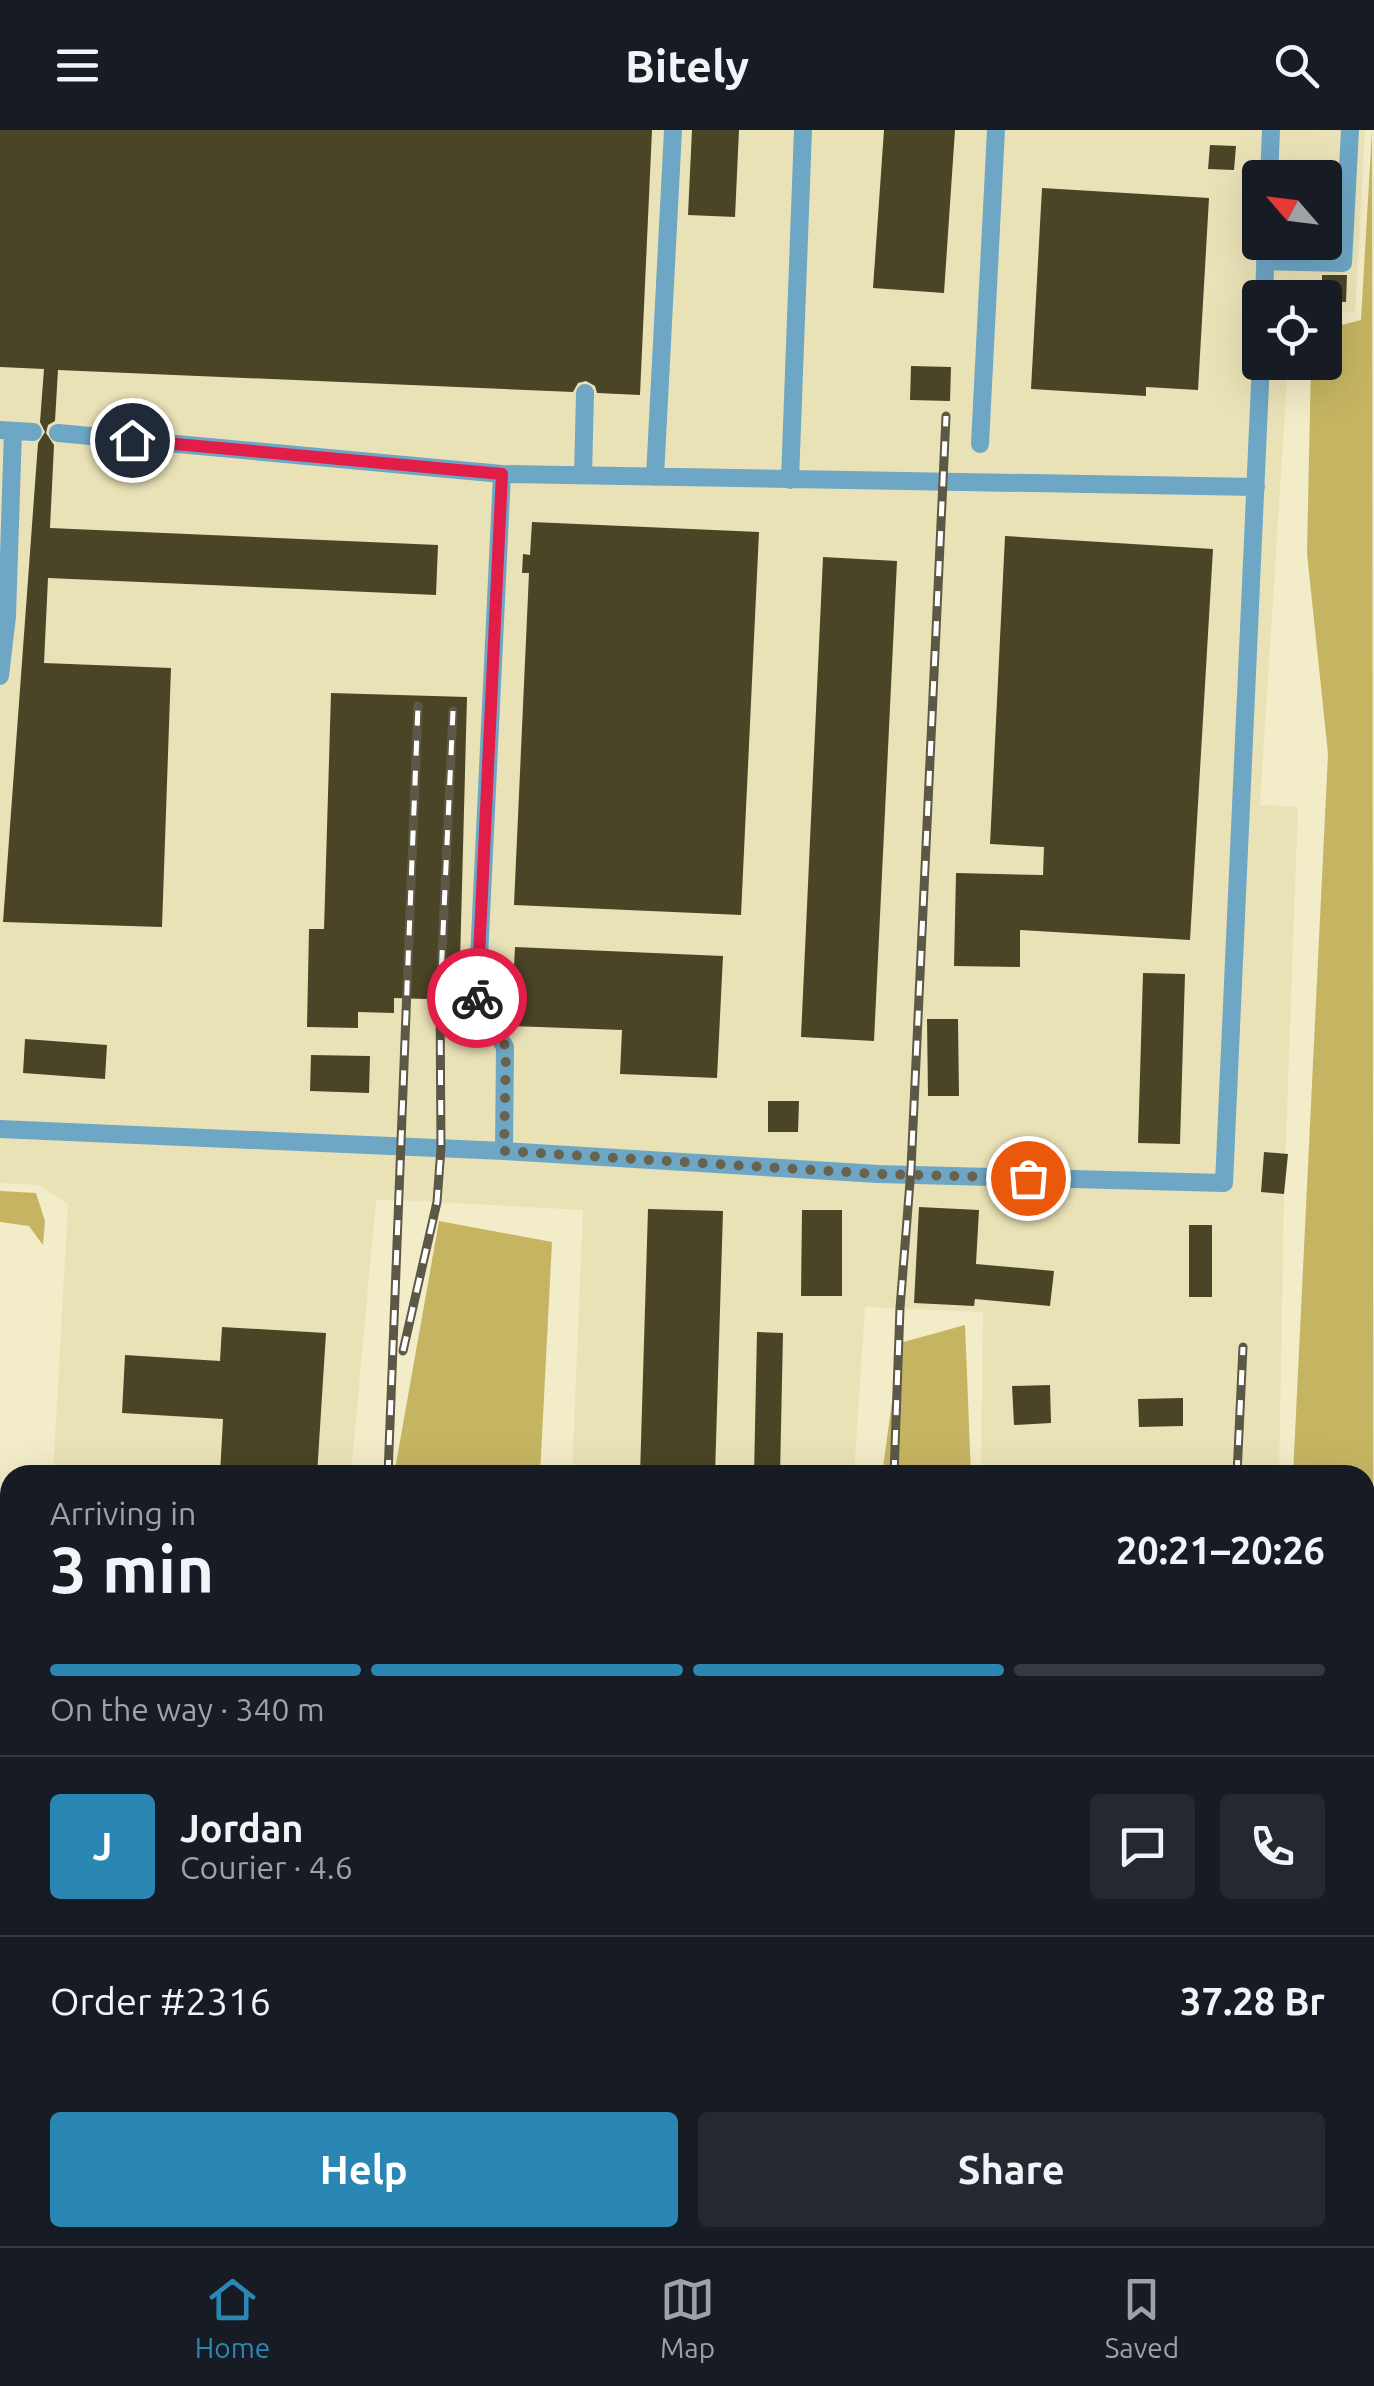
<!DOCTYPE html>
<html lang="en">
<head>
<meta charset="utf-8">
<style>
  :root { --surface:#171b24; --page:#242831; --text:#f1f3f6; --muted:#9ea1a6; --line:#363941; --accent:#2a87b4 }
  body { margin:0; font-family:Ubuntu,sans-serif; background:var(--page); color:var(--text); height:100vh; display:flex; flex-direction:column; font-size:38px; white-space:nowrap }
  * { box-sizing:border-box; margin:0 }
  p { font-size:32px; color:var(--muted) }
  .icon { flex:none; width:55px; height:55px; fill:none; stroke:currentColor; stroke-width:2; stroke-linecap:round; stroke-linejoin:round }
  .map { position:relative; flex:1; overflow:hidden }
  .sheet { position:absolute; left:0px; top:1335px; width:1375px; height:782px; display:flex; flex-direction:column; background:var(--surface); border-radius:30px 30px 0 0; box-shadow:0 10px 40px #0002 }
  .sheet>* { flex:none }
  .needle { width:65px; rotate:298deg }
  .buttons { position:absolute; left:1242px; top:30px; display:grid; gap:20px }
  .buttons a { display:grid; place-items:center; width:100px; height:100px; border-radius:10px; background:var(--surface); box-shadow:0 10px 40px #0002; font-size:50px }
  .pin { position:absolute; display:grid; place-items:center; width:85px; height:85px; color:#fff; margin:-42px; border:5px solid #fff; border-radius:50%; box-shadow:0 2px 10px #0007 }
  .courier { position:absolute; display:grid; place-items:center; width:100px; height:100px; margin:-50px; border:8px solid #e11d48; border-radius:50%; background:#fff; color:#222; box-shadow:0 2px 12px #0007 }
  .headline em { font-style:normal; font-weight:600 }
  .headline div { display:flex; flex-direction:column-reverse }
  .headline { display:flex; align-items:center; justify-content:space-between; height:170px; padding:0 50px }
  h1 { font-size:65px; font-weight:600; line-height:75px }
  .bar { display:grid; grid-template-columns:repeat(4,1fr); gap:15px 10px; align-content:center; height:120px; padding:0 50px }
  .bar i { height:12px; border-radius:8px; background:var(--line) }
  .bar .selected { background:var(--accent) }
  .bar p { grid-column:span 4 }
  .line { display:flex; align-items:center; gap:25px; padding:0 50px; border-top:2px solid var(--line) }
  .line div { flex:1 }
  .round { display:grid; place-items:center; flex:none; width:105px; height:105px; border-radius:10px; background:var(--page) }
  .cta { display:flex; gap:20px; margin-top:auto; padding:20px 50px }
  .cta a { flex:1; height:115px; border-radius:10px; background:var(--accent); color:#fff; font-size:40px; font-weight:600; line-height:115px; text-align:center }
  .cta a+a { background:var(--page); color:var(--text) }
  header { display:flex; justify-content:space-between; align-items:center; height:130px; padding:0 50px; background:var(--surface); font-size:45px; font-weight:600 }
  .dock { display:flex; justify-content:space-around; align-items:center; height:140px; border-top:2px solid var(--line); background:var(--surface); font-size:28px; color:var(--muted) }
  .dock a { display:grid; justify-items:center; gap:5px }
  .dock .selected { color:var(--accent) }
  .map>svg:first-child { display:block }
  .built { fill:#eae2b7; fill-rule:evenodd }
  .forest { fill:#c5b562 }
  .building { fill:#4b4527 }
  .lines { fill:none; stroke-linecap:round; stroke-linejoin:round }
  .minor { stroke:#6ea6c6; stroke-width:18 }
  .rail-casing { stroke:#5c5845; stroke-width:9 }
  .rail { stroke:#fff; stroke-width:5; stroke-dasharray:15; stroke-linecap:butt }
  .done { stroke:#67634e; stroke-width:10; stroke-dasharray:0 18 }
  .route { stroke:#e11d48; stroke-width:12 }
</style>
</head>
<body>
<header><svg class="icon" aria-label="menu" viewBox="0 0 24 24"><path d="M4 6h16M4 12h16M4 18h16"/></svg>Bitely<svg class="icon" aria-label="search" viewBox="0 0 24 24"><circle cx="10" cy="10" r="6"/><path d="M15 15l6 6"/></svg></header>
<div class="map">
<svg width="1374" height="2116" viewBox="0 0 1374 2116">
  <rect width="100%" height="100%" fill="#f2ecc8"/>
  <path class="built" d="M0 0H1365L1355 183 1325 181V168H1260V232L1288 233 1260 675 1298 677 1284 1064 1279 1345H981L983 1182 865 1177 854 1345H572L583 1080 399 1070H376L351 1345H53L68 1074 38 1055 0 1053ZM1260 48H1325V112H1260Z"/>
  <path class="forest" d="M1372 0 1374 2116H0V1459L10 1458V2108H1365V1345H1293L1328 624 1307 423 1311 233 1325 232V206L1330 198 1361 190Z
    M0 1061 36 1063 45 1091 43 1115 29 1096 0 1092Z
    M439 1091 552 1112 540 1345H394Z
    M965 1195 971 1345H882L900 1213Z"/>
  <path class="building" d="M0 0H652L640 265 597 263 595 256 586 251 578 253 573 262 58 240 55 291 48 295 46 303 54 315 50 398 438 415 436 465 48 448 44 533 171 538 162 797 3 792 38 313 45 302 40 292 44 239 0 237Z
    M692 0H739L735 87 688 85Z
    M884 0H955L944 163 873 158Z
    M1210 15 1236 16 1234 40 1208 39Z
    M1042 58 1209 68 1198 260 1146 257V266L1031 259Z
    M1322 145H1347L1346 172 1325 171 1322 168Z
    M911 236 951 237 950 271 910 270Z
    M532 392 759 402 741 785 514 775 529 443H522L523 424 530 425Z
    M1005 406 1213 419 1190 810 1020 800V837L954 836 956 743 1043 745 1044 717 990 714Z
    M823 427 897 431 874 911 801 907Z
    M331 563 467 567 459 870 394 868V883L358 882V898L307 897 309 799H324Z
    M515 817 723 826 717 948 620 944 622 900 511 896Z
    M1143 843 1185 844 1180 1014 1138 1013Z
    M927 889H958L959 966H928Z
    M25 909 107 915 105 949 23 943Z
    M311 925 370 926 369 963 310 961Z
    M768 971H799L798 1002H768Z
    M1264 1022 1288 1024 1284 1064 1261 1062Z
    M919 1077 979 1080 976 1134 1054 1141 1050 1176 975 1169 974 1176 914 1173Z
    M648 1079 723 1081 715 1345H640Z
    M802 1080H842V1166H801Z
    M1189 1095H1212V1167H1189Z
    M222 1197 326 1203 317 1345H220L223 1289 122 1283 125 1225 220 1231Z
    M757 1202 783 1203 780 1345H754Z
    M1050 1255 1051 1293 1014 1295 1012 1256Z
    M1183 1268V1296L1139 1297 1138 1269Z"/>
  <g class="lines">
    <path class="minor" d="M1269 48 1271 0
      M1265 131 1343 133 1350 0
      M1264 168 1266 112
      M0 300 33 302
      M58 303 502 344 1256 357
      M980 314 996 0
      M502 344 477 870 505 917 504 1021
      M583 345 585 263
      M655 347 673 0
      M790 350 803 0
      M0 546 7 486 13 301
      M0 999 504 1021 878 1044 1224 1053 1261 232"/>
    <defs>
      <path id="rail" d="M403 1221 437 1072 441 1018 440 869 453 581
        M388 1345 418 576
        M894 1345 900 1178 911 1039 946 286
        M1237 1345 1243 1217
        M0 1788 10 1789
        M848 2108 870 2116
        M1003 2108 1009 2116
        M1227 2108 1228 2116"/>
    </defs>
    <use href="#rail" class="rail-casing"/>
    <use href="#rail" class="rail"/>
  </g>
  <g class="lines">
    <path class="done" d="M477 868 506 917 504 1021 878 1044 1028 1048"/>
    <path class="route" d="M132 310 502 344 477 868"/>
  </g>
</svg>
<div class="buttons">
<a><svg class="needle" viewBox="-14 -14 28 28"><path d="M0-13l5 13h-10z" fill="#e53935"/><path d="M0 13l5-13h-10z" fill="#9ea1a6"/></svg></a>
<a><svg class="icon" aria-label="locate" viewBox="0 0 24 24"><circle cx="12" cy="12" r="6"/><path d="M12 2v4M12 18v4M2 12h4M18 12h4"/></svg></a>
</div>
<div class="pin" style="left:1028px;top:1048px;background:#ea580c"><svg class="icon" aria-label="bag" viewBox="0 0 24 24"><path d="M5 8h14l-1 12H6zM9 8a3 3 0 0 1 6 0"/></svg></div>
<div class="pin" style="left:132px;top:310px;background:#1f2937"><svg class="icon" aria-label="home" viewBox="0 0 24 24"><path d="M3 11l9-7 9 7M6 9v11h12V9"/></svg></div>
<div class="courier" style="left:477px;top:868px"><svg class="icon" aria-label="bike" viewBox="0 0 24 24"><circle cx="6" cy="16" r="4"/><circle cx="18" cy="16" r="4"/><path d="M6 16l4-8h5l3 8M10 8l3 8H6M13 5h3"/></svg></div>
<section class="sheet">
<div class="headline"><div><h1>3 min</h1><p>Arriving in</p></div><em>20:21–20:26</em></div>
<div class="bar"><i class="selected"></i><i class="selected"></i><i class="selected"></i><i></i><p>On the way · 340 m</p></div>
<div class="line" style="height:180px"><b class="round" style="background:var(--accent);color:#fff">J</b><div><b>Jordan</b><p>Courier · 4.6</p></div><a class="round"><svg class="icon" aria-label="chat" viewBox="0 0 24 24"><path d="M4 5h16v11H9l-5 4z"/></svg></a><a class="round"><svg class="icon" aria-label="phone" viewBox="0 0 24 24"><path d="M5 4h4l2 5-3 2q2 4 5 5l2-3 5 2v4C11 20 4 13 5 4z"/></svg></a></div>
<div class="line" style="height:130px"><div>Order #2316</div><b>37.28 Br</b></div>
<div class="cta"><a>Help</a><a>Share</a></div>
</section>
</div>
<nav class="dock">
<a class="selected"><svg class="icon" aria-label="home" viewBox="0 0 24 24"><path d="M3 11l9-7 9 7M6 9v11h12V9"/></svg>Home</a>
<a><svg class="icon" aria-label="map" viewBox="0 0 24 24"><path d="M3 6l6-2 6 2 6-2v14l-6 2-6-2-6 2zM9 4v14M15 6v14"/></svg>Map</a>
<a><svg class="icon" aria-label="saved" viewBox="0 0 24 24"><path d="M7 4h10v16l-5-4-5 4z"/></svg>Saved</a>
</nav>
</body>
</html>
